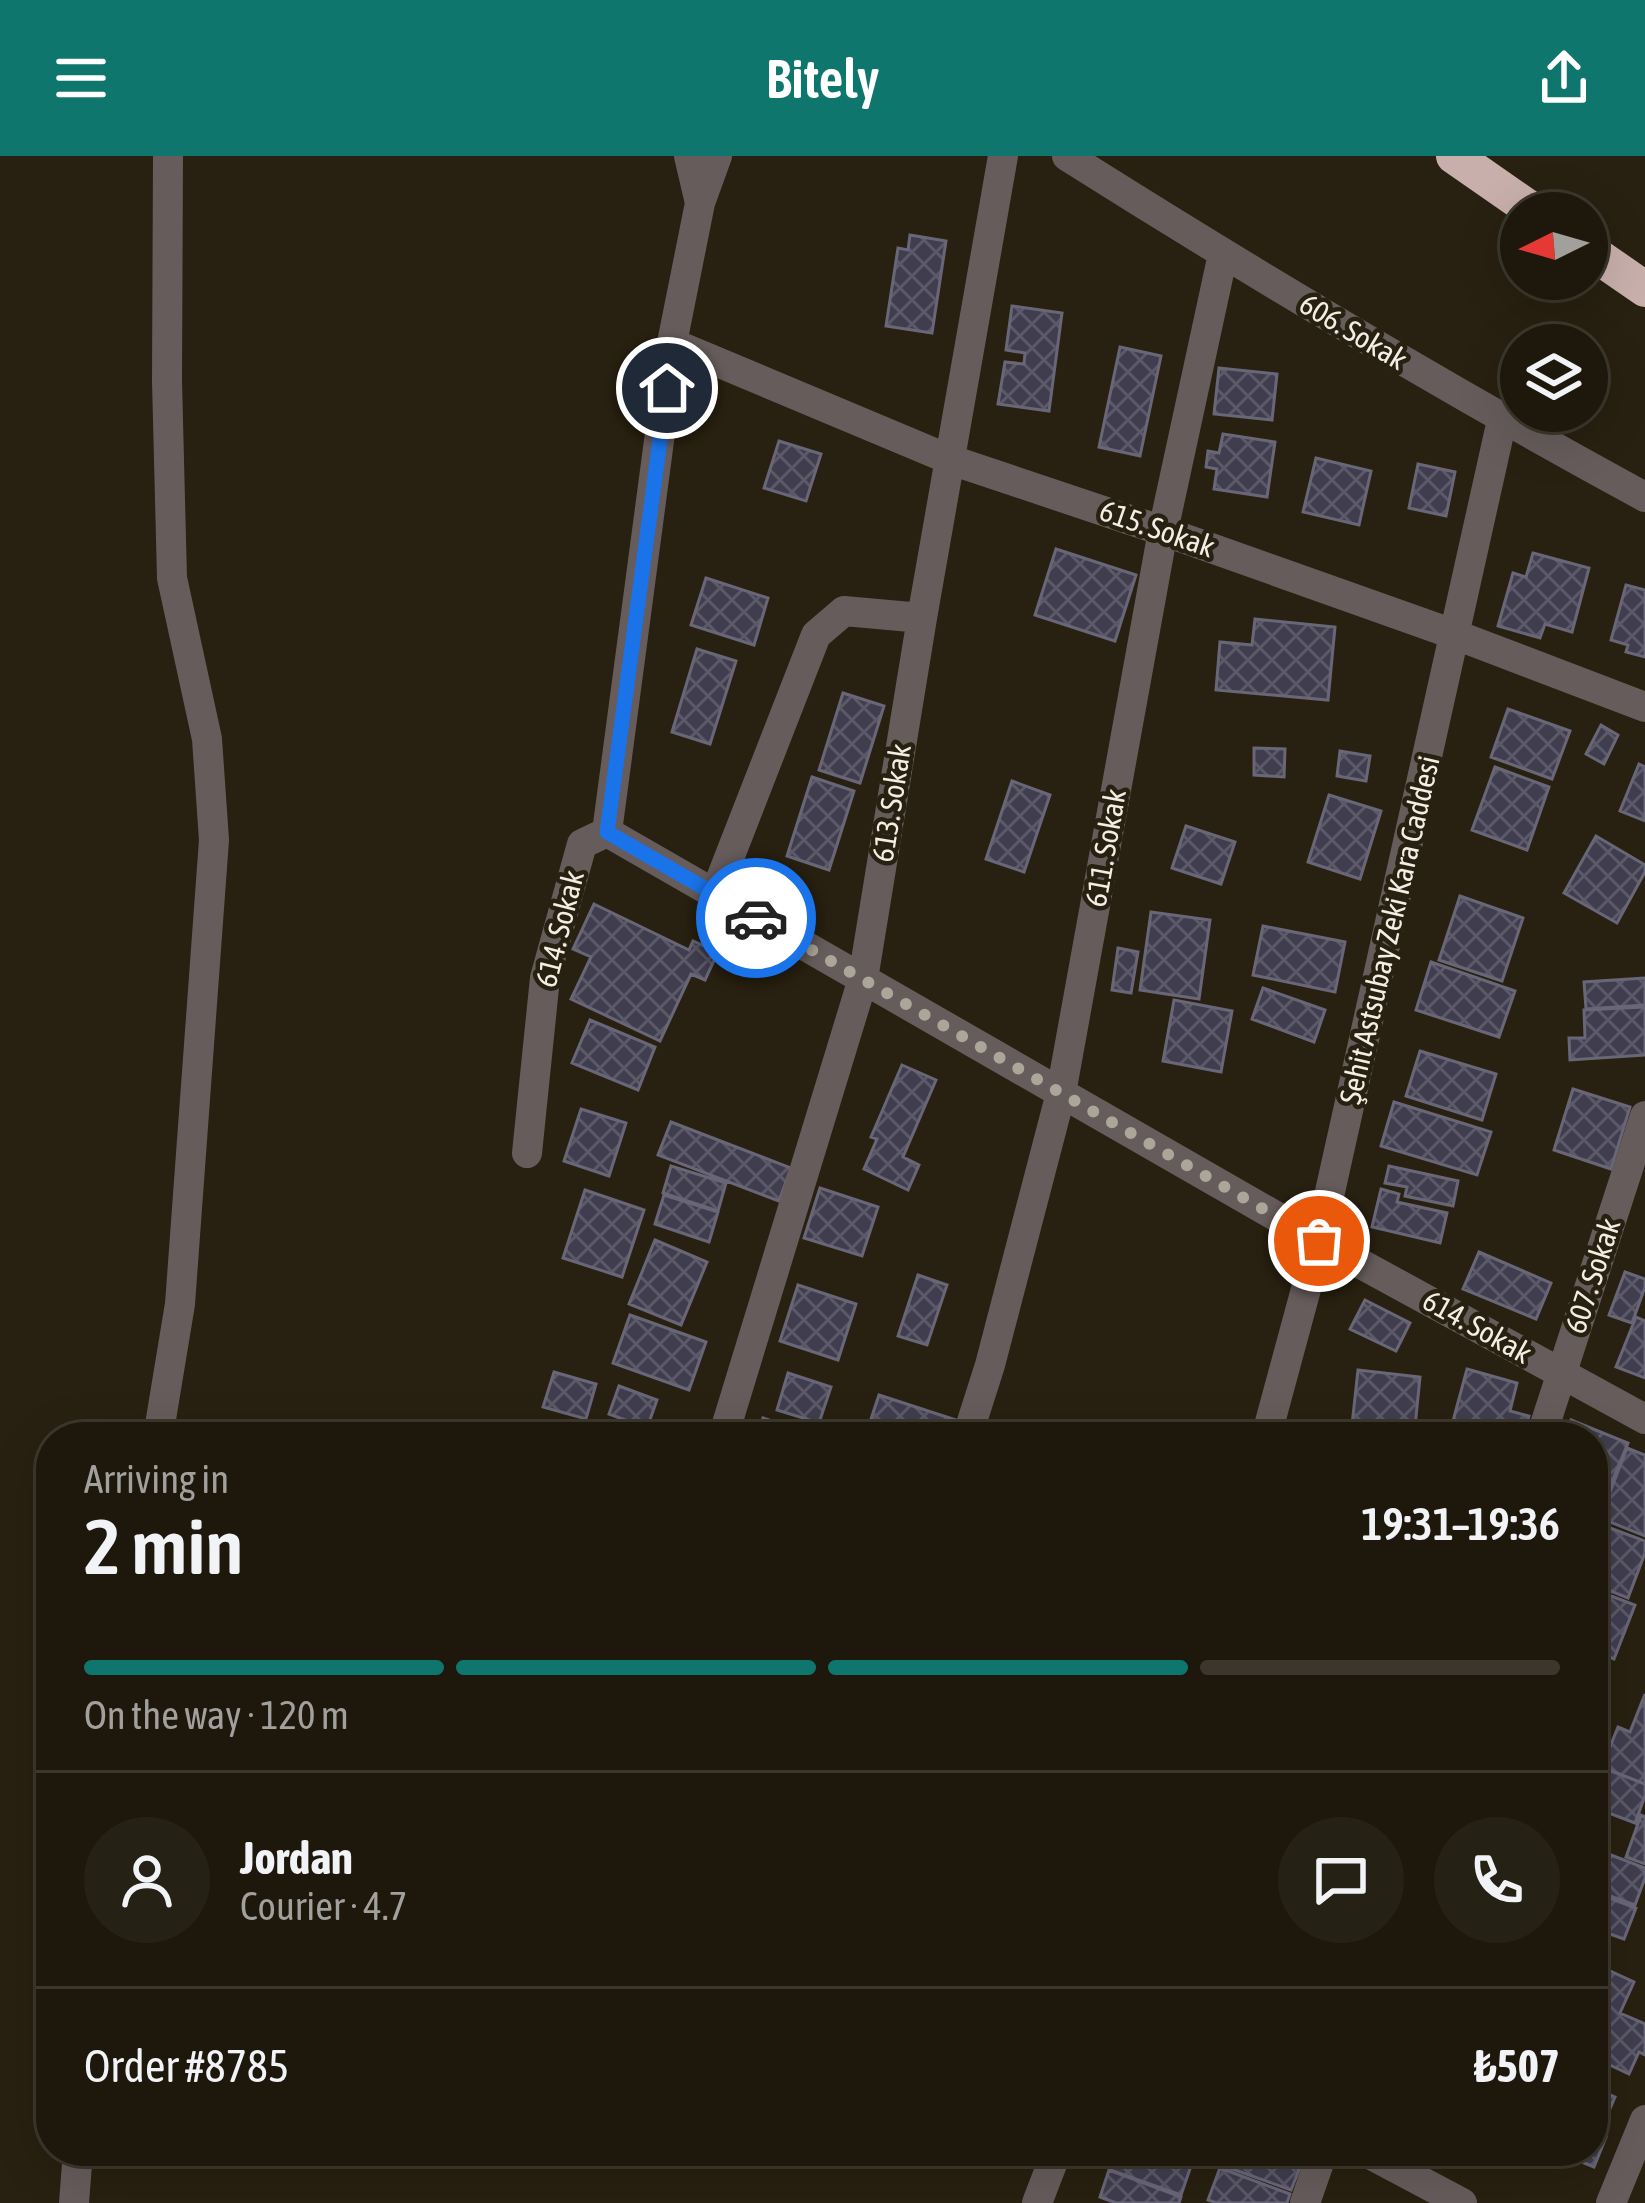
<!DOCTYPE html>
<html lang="en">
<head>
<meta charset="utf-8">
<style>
  :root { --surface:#1e180c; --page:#262115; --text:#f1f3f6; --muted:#a1a09d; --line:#3c372d; --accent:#0f766e }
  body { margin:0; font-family:"Asap Condensed",sans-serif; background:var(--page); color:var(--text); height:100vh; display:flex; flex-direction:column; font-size:45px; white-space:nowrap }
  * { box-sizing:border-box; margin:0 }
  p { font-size:39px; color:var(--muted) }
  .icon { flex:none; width:66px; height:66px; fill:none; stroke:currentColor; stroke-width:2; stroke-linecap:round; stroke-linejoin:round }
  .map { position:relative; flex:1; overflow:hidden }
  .side { position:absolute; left:36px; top:1266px; width:1572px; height:744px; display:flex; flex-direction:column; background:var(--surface); border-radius:48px; box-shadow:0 12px 48px #0002,0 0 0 3px var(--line) }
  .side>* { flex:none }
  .needle { width:78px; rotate:265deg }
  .controls { position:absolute; left:1500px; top:36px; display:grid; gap:24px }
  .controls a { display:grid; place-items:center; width:108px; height:108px; border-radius:50%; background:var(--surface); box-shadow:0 12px 48px #0002,0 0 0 3px var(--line); font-size:60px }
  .pin { position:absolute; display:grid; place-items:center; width:102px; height:102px; color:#fff; margin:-51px; border:6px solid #fff; border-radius:50%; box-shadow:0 3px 12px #0007 }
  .courier { position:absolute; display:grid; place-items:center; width:120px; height:120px; margin:-60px; border:9px solid #1a73e8; border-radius:50%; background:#fff; color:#222; box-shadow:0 3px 15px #0007 }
  .headline em { font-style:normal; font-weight:600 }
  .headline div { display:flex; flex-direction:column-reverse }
  .headline { display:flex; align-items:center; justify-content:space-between; height:204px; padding:0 48px }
  h1 { font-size:78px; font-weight:600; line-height:90px }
  .bar { display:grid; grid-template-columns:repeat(4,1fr); gap:18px 12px; align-content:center; height:144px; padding:0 48px }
  .bar i { height:15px; border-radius:9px; background:var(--line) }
  .bar .on { background:var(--accent) }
  .bar p { grid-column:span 4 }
  .line { display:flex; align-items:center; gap:30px; padding:0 48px; border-top:3px solid var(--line) }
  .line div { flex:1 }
  .round { display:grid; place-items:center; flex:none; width:126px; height:126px; border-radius:63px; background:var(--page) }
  header { display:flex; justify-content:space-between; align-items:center; height:156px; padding:0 48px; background:var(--accent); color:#fff; font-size:54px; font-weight:600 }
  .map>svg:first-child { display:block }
  .building { fill:url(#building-cross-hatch); stroke:#696678; stroke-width:3 }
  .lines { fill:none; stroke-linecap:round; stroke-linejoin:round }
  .minor { stroke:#665c5b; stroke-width:30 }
  .highway { stroke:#c8afac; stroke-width:36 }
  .done { stroke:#aca69a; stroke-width:12; stroke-dasharray:0 21.6 }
  .route { stroke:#1a73e8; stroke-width:15 }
  .labels { text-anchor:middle; stroke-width:9; stroke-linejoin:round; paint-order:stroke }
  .street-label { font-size:30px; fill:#f3eee4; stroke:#282010 }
</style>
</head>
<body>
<header><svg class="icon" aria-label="menu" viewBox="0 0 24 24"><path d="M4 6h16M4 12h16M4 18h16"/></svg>Bitely<svg class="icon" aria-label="share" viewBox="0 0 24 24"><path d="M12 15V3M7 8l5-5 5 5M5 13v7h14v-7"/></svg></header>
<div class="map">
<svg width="1645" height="2047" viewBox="0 0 1645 2047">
  <defs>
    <pattern id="building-cross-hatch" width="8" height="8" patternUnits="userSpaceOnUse" patternTransform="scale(3)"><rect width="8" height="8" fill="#403d4f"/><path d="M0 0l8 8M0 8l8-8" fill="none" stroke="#5c5968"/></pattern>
  </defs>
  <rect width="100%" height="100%" fill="#282010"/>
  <path class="building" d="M910 79 946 85 932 177 886 170 898 92 908 94Z
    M1012 150 1062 157 1049 255 998 248 1005 206 1024 208 1025 197 1006 194Z
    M1120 191 1161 200 1140 300 1099 291Z
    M1219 212 1277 218 1272 264 1214 258Z
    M1223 278 1275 286 1267 341 1214 333 1217 313 1206 311 1208 295 1219 297Z
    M779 285 821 298 806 345 764 332Z
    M1316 302 1371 315 1359 369 1303 356Z
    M1418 308 1455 316 1446 360 1409 352Z
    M1056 393 1136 419 1115 485 1035 459Z
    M1533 397 1589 412 1572 476 1545 468 1540 482 1498 470 1513 417 1526 421Z
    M706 422 768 442 754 489 691 469Z
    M1626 429 1645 434V501L1626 496 1628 489 1611 484Z
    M1255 463 1335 471 1328 544 1216 534 1220 486 1252 489Z
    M697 493 736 505 710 588 672 576Z
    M843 537 884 550 860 627 819 614Z
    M1508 553 1570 575 1552 623 1491 601Z
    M1601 569 1618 579 1604 608 1586 598Z
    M1254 592 1285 593 1284 621 1254 619Z
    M1340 595 1370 600 1366 625 1337 620Z
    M1639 608 1645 611V665L1620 655Z
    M1495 611 1549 631 1527 694 1472 674Z
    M812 621 854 635 829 714 787 700Z
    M1012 625 1050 639 1024 716 986 703Z
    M1329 639 1381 655 1360 723 1308 706Z
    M1186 670 1235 686 1221 728 1172 712Z
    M1596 680 1645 709V716L1617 767 1564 737Z
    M1460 740 1523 762 1502 825 1439 804Z
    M594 748 689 794 693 785 718 796 705 824 691 818 660 885 571 843 591 801 573 793Z
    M1151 756 1210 764 1199 843 1140 834Z
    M1263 770 1345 786 1335 836 1253 819Z
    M1118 792 1138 796 1131 837 1112 834Z
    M1431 806 1515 835 1499 881 1416 854Z
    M1645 822V849L1586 853 1584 826Z
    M1263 832 1325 854 1314 886 1252 863Z
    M1174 844 1232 855 1221 916 1163 905Z
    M1645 851V899L1570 904 1569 882H1585L1584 854Z
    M590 864 655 891 638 934 572 907Z
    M1420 895 1496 918 1482 964 1406 940Z
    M902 909 936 924 903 1001 919 1009 908 1034 864 1013 877 983 871 981Z
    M1573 933 1630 951 1611 1013 1554 994Z
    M1394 946 1491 976 1477 1019 1381 990Z
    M581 953 626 967 609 1020 564 1005Z
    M671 966 791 1012 779 1045 658 999Z
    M671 1010 726 1027 718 1055 663 1037Z
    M1389 1010 1458 1025 1453 1050 1405 1040 1407 1031 1385 1027Z
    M820 1032 878 1051 862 1100 804 1082Z
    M1381 1033 1399 1038 1397 1046 1447 1057 1440 1087 1372 1071Z
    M585 1034 644 1054 622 1121 563 1102Z
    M664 1039 718 1056 709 1086 655 1068Z
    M655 1084 707 1106 681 1169 629 1148Z
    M1479 1096 1551 1127 1536 1163 1463 1133Z
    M1625 1116 1645 1123V1131L1632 1167 1609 1159Z
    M918 1119 947 1129 927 1189 898 1180Z
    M798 1129 856 1148 838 1204 780 1185Z
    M1365 1144 1410 1167 1396 1195 1350 1173Z
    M630 1159 706 1186 689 1234 613 1207Z
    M1636 1161 1645 1165V1222L1616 1211Z
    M1467 1213 1517 1227 1510 1255 1529 1260 1523 1281H1469L1450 1276Z
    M1358 1214 1420 1221 1414 1281 1351 1278Z
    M554 1216 596 1228 586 1263 543 1251Z
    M788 1217 831 1231 819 1267 777 1254Z
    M619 1230 657 1244 647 1272 609 1258Z
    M879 1239 959 1265 954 1281H865Z
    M763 1262 818 1281H757Z
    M1571 1264 1628 1287 1603 1347 1593 1343V1281H1564Z
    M1627 1292 1645 1299V1380L1600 1362Z
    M1597 1367 1645 1385V1397L1628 1442 1593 1428V1378Z
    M1593 1433 1635 1449 1614 1503 1593 1494Z
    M1645 1538V1628L1602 1611 1618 1571 1630 1576Z
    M1603 1612 1645 1628V1640L1635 1667 1593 1651V1639Z
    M1641 1659 1645 1661V1708L1626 1701Z
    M1593 1692 1645 1712V1722L1635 1749 1593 1734Z
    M1593 1736 1636 1752 1624 1783 1593 1772Z
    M1593 1807 1634 1826 1620 1857 1645 1868V1899L1639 1896 1629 1918 1593 1901Z
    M1593 1912 1606 1918 1598 1934 1615 1941 1603 1969 1593 1964Z
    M1593 1975 1606 1981 1594 2011 1555 1995H1593Z
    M1116 1995H1149L1191 2010 1181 2039 1110 2014Z
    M1156 1995H1196L1192 2007Z
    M1226 1995H1277L1303 2004 1291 2034 1221 2009Z
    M1389 1995H1421L1417 2006Z
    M1220 2012 1290 2038 1287 2047H1217L1208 2044Z
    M1109 2014 1181 2041 1179 2047H1116L1100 2041Z"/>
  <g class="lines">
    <path class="minor" d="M689 0 700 47
      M1067 0C1257 120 1448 234 1645 341
      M672 187 951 304 1163 375 1456 479 1645 551
      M607 676 1319 1085 1645 1263
      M607 676 672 187 700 47 717 0
      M715 738 816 479 844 455 922 462
      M527 997 545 822 582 688 607 676
      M158 1281 180 1148 214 684 207 583 172 422 167 225 168 0
      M723 1281 863 823 922 462 1003 0
      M967 1281 990 1209 1061 937 1163 375 1223 98
      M1266 1281 1319 1085 1502 264
      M1541 1281 1645 960
      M1364 1995 1462 2047
      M74 2047 78 1995
      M1037 2047 1057 1995
      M1305 2047 1323 1995
      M1611 2047 1645 1964"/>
    <path class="highway" d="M1454 0 1536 57
      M1587 93 1645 133"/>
  </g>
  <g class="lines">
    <path class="done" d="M756 762 1319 1085"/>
    <path class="route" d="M667 232 607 676 756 762"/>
  </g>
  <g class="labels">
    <g class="street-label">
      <text transform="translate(1353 176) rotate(31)" y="10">606. Sokak</text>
      <text transform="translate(1157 373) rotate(19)" y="10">615. Sokak</text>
      <text transform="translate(892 647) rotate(-81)" y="10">613. Sokak</text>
      <text transform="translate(1106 692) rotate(-80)" y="10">611. Sokak</text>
      <text transform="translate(560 773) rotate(-76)" y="10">614. Sokak</text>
      <text transform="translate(1390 774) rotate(-77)" y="10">Şehit Astsubay Zeki Kara Caddesi</text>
      <text transform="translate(1593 1120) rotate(-72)" y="10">607. Sokak</text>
      <text transform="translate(1477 1171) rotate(29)" y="10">614. Sokak</text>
    </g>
  </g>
</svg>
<div class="controls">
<a><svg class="needle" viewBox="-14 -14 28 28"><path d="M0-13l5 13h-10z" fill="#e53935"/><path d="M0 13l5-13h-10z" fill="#a1a09d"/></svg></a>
<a><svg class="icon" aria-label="layers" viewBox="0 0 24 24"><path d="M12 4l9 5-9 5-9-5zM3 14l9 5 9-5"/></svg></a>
</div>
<div class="pin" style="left:1319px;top:1085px;background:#ea580c"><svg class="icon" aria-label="bag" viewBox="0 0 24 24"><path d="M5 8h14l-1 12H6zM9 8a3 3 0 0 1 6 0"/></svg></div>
<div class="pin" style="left:667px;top:232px;background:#1f2937"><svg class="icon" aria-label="home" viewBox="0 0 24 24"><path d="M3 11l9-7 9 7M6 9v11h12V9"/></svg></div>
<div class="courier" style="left:756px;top:762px"><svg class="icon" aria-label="car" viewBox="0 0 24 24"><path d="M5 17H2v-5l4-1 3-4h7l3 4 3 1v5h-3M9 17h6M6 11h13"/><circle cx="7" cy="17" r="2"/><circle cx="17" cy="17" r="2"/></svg></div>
<section class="side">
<div class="headline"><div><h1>2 min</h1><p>Arriving in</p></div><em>19:31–19:36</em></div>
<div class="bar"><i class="on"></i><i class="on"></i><i class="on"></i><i></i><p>On the way · 120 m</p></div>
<div class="line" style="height:216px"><a class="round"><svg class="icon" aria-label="person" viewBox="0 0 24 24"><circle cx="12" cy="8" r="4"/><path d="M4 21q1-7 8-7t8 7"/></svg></a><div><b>Jordan</b><p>Courier · 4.7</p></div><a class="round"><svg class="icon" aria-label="chat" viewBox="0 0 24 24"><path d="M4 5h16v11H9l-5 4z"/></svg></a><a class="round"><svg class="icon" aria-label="phone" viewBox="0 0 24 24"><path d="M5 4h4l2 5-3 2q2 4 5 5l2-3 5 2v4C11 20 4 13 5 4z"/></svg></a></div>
<div class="line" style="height:156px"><div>Order #8785</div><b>₺507</b></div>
</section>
</div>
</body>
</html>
